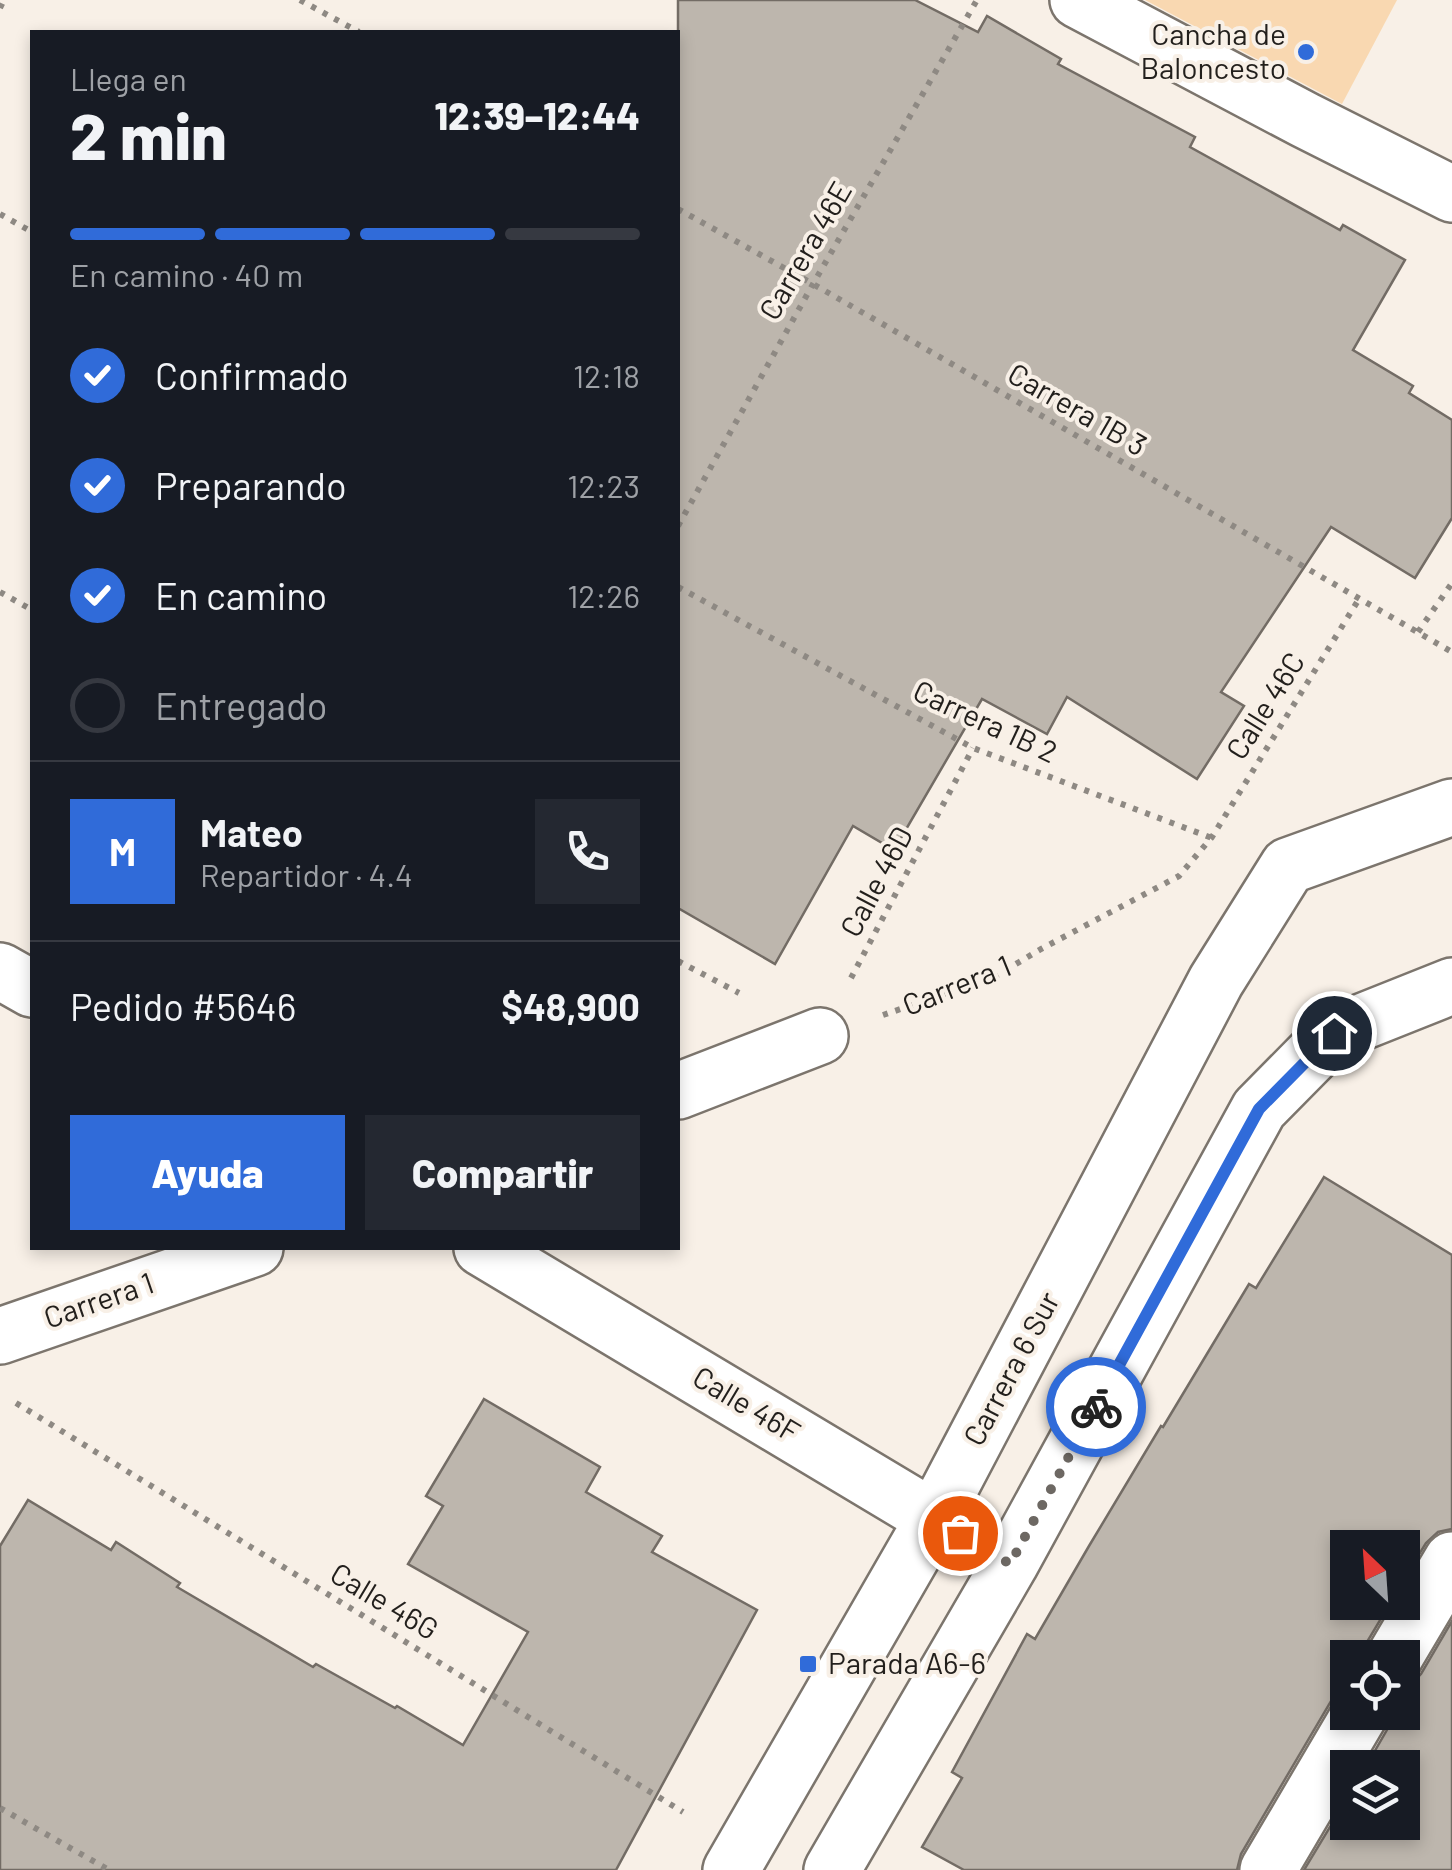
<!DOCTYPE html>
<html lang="es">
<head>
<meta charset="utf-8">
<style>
  :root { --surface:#171b24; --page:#242831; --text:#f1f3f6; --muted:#9ea1a6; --line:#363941; --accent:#306bd9 }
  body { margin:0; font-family:Barlow,sans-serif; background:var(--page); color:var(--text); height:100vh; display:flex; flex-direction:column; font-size:38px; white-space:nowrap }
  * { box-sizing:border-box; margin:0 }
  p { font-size:32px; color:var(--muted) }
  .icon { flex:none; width:55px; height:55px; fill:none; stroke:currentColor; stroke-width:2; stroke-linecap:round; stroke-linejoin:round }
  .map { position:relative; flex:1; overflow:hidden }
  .sheet { position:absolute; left:30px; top:30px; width:650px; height:1220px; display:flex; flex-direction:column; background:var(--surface); border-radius:0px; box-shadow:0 5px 15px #0003 }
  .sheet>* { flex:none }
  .needle { width:65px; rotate:335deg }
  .controls { position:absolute; left:1330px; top:1530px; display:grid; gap:20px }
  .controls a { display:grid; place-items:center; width:90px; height:90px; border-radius:0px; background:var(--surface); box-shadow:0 5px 15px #0003; font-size:50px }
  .pin { position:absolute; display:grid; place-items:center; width:85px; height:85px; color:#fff; margin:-42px; border:5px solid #fff; border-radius:50%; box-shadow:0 2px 10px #0007 }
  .courier { position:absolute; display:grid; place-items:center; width:100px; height:100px; margin:-50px; border:8px solid #306bd9; border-radius:50%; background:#fff; color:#222; box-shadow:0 2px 12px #0007 }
  .summary em { font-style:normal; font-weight:800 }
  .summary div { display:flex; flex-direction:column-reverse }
  .summary { display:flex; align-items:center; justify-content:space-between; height:170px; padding:0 40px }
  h1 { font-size:65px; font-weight:800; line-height:75px }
  .bar { display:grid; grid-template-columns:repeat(4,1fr); gap:15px 10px; align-content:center; height:120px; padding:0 40px }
  .bar i { height:12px; border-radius:8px; background:var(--line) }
  .bar .current { background:var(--accent) }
  .bar p { grid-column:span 4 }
  .line { display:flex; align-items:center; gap:25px; padding:0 40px; border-top:2px solid var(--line) }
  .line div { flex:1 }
  .round { display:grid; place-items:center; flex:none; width:105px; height:105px; border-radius:0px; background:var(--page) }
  ol { padding:0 40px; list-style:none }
  li { display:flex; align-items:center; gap:30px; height:110px }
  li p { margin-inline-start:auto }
  li .icon { padding:10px; border-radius:50%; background:var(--accent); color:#fff; stroke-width:4 }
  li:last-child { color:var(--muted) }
  li i { width:55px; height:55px; border:5px solid var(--line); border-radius:50% }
  .action { display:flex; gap:20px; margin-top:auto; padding:20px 40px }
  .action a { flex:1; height:115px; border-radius:0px; background:var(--accent); color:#fff; font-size:40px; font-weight:800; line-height:115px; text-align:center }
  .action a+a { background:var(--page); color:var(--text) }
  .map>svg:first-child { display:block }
  .green { fill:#f9d8b1 }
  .building { fill:#bdb6ad; stroke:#736c65; stroke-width:2.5 }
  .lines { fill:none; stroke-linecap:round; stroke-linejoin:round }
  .minor-casing { stroke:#7c756d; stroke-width:60 }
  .path { stroke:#8e8983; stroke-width:6; stroke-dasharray:5 8; stroke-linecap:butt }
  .minor { stroke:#fff; stroke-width:55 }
  .done { stroke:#6d6863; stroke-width:10; stroke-dasharray:0 18 }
  .route { stroke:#306bd9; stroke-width:12 }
  .poi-dot { fill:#306bd9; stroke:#f8f0e7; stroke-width:4 }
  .labels { text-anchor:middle; stroke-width:8; stroke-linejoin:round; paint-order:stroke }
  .poi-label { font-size:30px; fill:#221f1c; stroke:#f8f0e7; text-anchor:end }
  .street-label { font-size:30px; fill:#221f1c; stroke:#f8f0e7 }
</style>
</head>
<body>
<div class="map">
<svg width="1452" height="1870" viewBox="0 0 1452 1870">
  <rect width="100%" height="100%" fill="#f8f0e7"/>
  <path class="green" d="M1145 0H1397L1342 104Z"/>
  <path class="building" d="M678 0H915L978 32 987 16 1061 59 1058 64 1195 137 1190 147 1340 230 1343 225 1405 260 1353 350 1413 386 1409 393 1452 420V518L1415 578 1331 527 1221 692 1244 706 1197 779 1067 697 1047 734 982 699 894 850 853 826 775 964 678 908Z
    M1324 1177 1452 1255V1529L1438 1532 1426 1543 1402 1582V1548H1348V1602H1391L1367 1642 1363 1658H1348V1684L1334 1696 1241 1854 1237 1870H964L922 1847 962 1778 952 1772 1027 1634 1035 1639 1089 1546 1161 1426 1163 1427 1249 1284 1256 1288Z
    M484 1399 600 1467 586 1492 662 1536 652 1552 757 1610 616 1870H0V1546L28 1500 111 1550 116 1542 180 1583 177 1587 313 1667 316 1664 395 1708 397 1706 463 1745 528 1632 408 1564 443 1506 426 1496Z
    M1452 1621V1870H1304L1348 1797V1822H1402V1768H1365L1388 1728 1392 1712H1402V1687L1410 1685 1421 1674Z"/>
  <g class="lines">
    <defs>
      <path id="minor" d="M1078 0 1305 120 1452 194
        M0 971 32 989
        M678 1091 820 1036
        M482 1248 1010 1564
        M0 1336 255 1248
        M1394 1658 1452 1560
        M731 1870 934 1518 1216 981 1288 866 1452 807
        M832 1870 1010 1564 1259 1109 1334 1033 1452 986
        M1268 1870 1361 1712"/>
    </defs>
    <use href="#minor" class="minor-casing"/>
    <path class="path" d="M300 0 359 32
      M0 8 4 0
      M678 209 813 284 1452 652
      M0 214 32 232
      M678 526 813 284 977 0
      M678 587 973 748 1212 838
      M0 592 32 610
      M1418 632 1452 583
      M678 961 739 993
      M851 978 973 748
      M883 1015 994 977 1041 949 1179 876 1212 837 1359 599
      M16 1403 683 1812
      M0 1808 109 1870"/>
    <use href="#minor" class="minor"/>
  </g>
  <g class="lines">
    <path class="done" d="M960 1533 1010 1564 1096 1407"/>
    <path class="route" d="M1096 1407 1259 1109 1334 1033"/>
  </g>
  <g class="poi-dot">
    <circle cx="1306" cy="52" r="10"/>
    <rect x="798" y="1654" width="20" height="20" rx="5"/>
  </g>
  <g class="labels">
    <g class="poi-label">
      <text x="1286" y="45">Cancha de<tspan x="1286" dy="34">Baloncesto</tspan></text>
      <text x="828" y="1674" text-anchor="start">Parada A6-6</text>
    </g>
    <g class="street-label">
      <text transform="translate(806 251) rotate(-60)" y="10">Carrera 46E</text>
      <text transform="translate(1077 410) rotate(30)" y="10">Carrera 1B 3</text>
      <text transform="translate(1266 706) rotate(-58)" y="10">Calle 46C</text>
      <text transform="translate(985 722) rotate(25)" y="10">Carrera 1B 2</text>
      <text transform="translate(877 882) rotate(-62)" y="10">Calle 46D</text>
      <text transform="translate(957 986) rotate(-22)" y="10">Carrera 1</text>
      <text transform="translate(99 1301) rotate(-19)" y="10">Carrera 1</text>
      <text transform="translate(1012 1369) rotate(-62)" y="10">Carrera 6 Sur</text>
      <text transform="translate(746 1405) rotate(31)" y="10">Calle 46F</text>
      <text transform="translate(384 1602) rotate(31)" y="10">Calle 46G</text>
    </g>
  </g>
</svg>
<div class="controls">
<a><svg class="needle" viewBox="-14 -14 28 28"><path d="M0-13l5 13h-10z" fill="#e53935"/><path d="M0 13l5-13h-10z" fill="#9ea1a6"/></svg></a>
<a><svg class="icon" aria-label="locate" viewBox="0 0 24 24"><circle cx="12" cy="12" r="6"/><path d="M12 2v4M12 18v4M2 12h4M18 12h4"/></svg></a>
<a><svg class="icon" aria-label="layers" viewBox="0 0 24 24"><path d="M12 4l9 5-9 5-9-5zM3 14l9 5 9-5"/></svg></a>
</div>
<div class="pin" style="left:960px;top:1533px;background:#ea580c"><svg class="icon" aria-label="bag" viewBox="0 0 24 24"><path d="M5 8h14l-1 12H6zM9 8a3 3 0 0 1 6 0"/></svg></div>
<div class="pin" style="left:1334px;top:1033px;background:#1f2937"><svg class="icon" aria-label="home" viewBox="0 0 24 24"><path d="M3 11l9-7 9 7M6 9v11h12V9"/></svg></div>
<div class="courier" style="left:1096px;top:1407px"><svg class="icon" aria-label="bike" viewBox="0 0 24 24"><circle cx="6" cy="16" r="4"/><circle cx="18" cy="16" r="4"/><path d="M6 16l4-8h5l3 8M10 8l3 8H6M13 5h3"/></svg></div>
<section class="sheet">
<div class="summary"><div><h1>2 min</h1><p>Llega en</p></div><em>12:39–12:44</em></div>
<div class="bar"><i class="current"></i><i class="current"></i><i class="current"></i><i></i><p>En camino · 40 m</p></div>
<ol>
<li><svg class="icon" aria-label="check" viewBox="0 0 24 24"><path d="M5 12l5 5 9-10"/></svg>Confirmado<p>12:18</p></li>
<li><svg class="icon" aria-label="check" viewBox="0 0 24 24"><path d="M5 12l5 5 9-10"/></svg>Preparando<p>12:23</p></li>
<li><svg class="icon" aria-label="check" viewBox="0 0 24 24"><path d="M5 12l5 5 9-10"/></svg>En camino<p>12:26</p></li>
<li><i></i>Entregado</li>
</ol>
<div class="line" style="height:180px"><b class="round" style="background:var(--accent);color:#fff">M</b><div><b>Mateo</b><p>Repartidor · 4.4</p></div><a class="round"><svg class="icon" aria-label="phone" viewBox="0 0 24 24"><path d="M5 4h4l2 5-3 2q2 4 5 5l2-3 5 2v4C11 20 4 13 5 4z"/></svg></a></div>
<div class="line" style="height:130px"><div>Pedido #5646</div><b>$48,900</b></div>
<div class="action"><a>Ayuda</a><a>Compartir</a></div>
</section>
</div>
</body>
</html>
